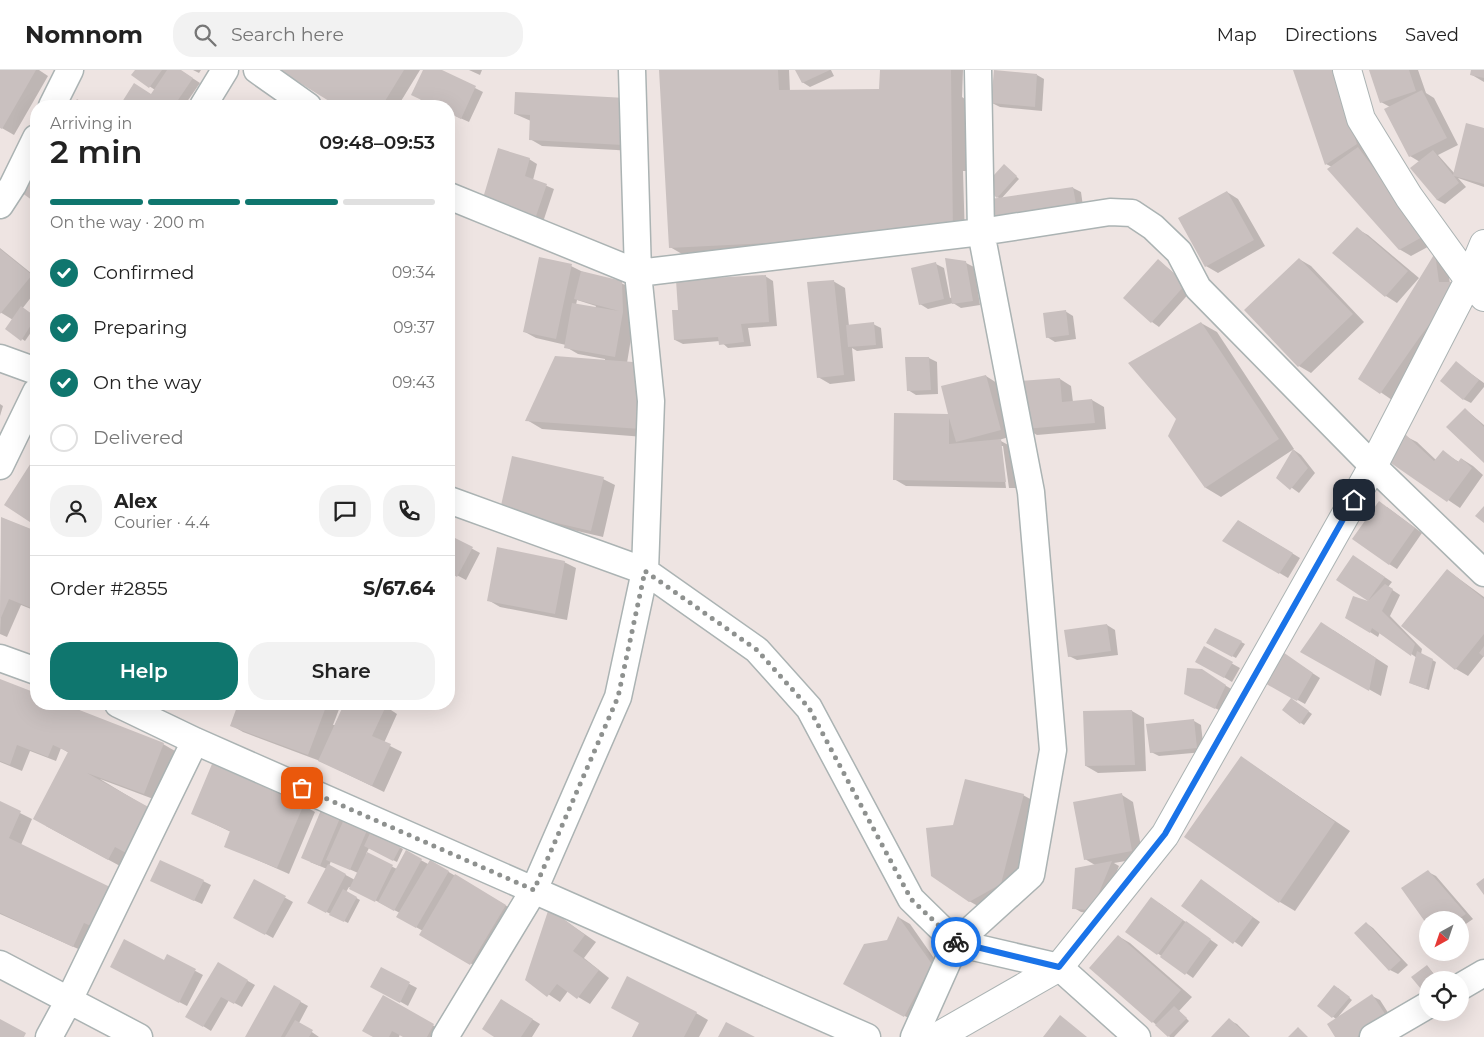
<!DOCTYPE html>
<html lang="en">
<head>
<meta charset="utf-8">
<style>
  :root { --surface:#fff; --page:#f2f2f2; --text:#222; --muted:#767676; --line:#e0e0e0; --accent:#0f766e }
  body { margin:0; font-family:Montserrat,sans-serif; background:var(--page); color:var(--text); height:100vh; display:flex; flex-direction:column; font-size:19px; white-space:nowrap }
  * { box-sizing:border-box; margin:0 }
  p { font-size:16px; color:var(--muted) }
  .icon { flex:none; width:28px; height:28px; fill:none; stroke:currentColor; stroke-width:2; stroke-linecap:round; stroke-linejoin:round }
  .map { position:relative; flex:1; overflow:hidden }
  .side { position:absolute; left:30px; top:30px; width:425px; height:610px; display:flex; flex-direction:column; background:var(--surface); border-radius:20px; box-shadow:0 5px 20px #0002 }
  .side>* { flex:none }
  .needle { width:32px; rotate:220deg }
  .tools { position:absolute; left:1419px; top:841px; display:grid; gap:10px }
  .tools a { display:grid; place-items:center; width:50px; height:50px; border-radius:50%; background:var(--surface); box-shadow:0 5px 20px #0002; font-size:25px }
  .pin { position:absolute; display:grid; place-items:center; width:42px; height:42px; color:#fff; margin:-21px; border-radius:10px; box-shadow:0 2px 8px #0006 }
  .courier { position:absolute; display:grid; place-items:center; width:50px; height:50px; margin:-25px; border:4px solid #1a73e8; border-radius:50%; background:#fff; color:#222; box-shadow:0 1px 6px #0007 }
  .head em { font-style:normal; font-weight:600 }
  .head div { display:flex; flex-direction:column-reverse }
  .head { display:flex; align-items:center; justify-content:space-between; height:85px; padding:0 20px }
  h1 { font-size:32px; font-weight:600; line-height:38px }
  .bar { display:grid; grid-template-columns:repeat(4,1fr); gap:8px 5px; align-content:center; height:60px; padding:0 20px }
  .bar i { height:6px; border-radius:4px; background:var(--line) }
  .bar .selected { background:var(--accent) }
  .bar p { grid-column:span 4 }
  .line { display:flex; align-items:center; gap:12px; padding:0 20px; border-top:1px solid var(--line) }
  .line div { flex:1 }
  .round { display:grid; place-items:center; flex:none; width:52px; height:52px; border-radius:20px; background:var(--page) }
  ol { padding:0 20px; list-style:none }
  li { display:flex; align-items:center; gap:15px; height:55px }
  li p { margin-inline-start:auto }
  li .icon { padding:5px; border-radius:50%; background:var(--accent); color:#fff; stroke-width:4 }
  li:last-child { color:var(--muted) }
  li i { width:28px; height:28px; border:2px solid var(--line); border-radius:50% }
  .button { display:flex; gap:10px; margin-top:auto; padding:10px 20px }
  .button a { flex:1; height:58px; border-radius:20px; background:var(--accent); color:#fff; font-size:20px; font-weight:600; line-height:58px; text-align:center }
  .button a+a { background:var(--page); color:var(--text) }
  header { display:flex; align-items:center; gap:30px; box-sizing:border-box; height:70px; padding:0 25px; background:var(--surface); border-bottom:1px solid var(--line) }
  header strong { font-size:24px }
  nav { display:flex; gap:28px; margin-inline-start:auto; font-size:18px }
  .search { width:350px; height:45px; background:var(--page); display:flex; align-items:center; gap:12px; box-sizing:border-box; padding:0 18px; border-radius:20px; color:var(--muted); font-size:19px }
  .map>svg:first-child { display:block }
  .shadow { fill:#0003; fill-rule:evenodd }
  .building { fill:#c9c0bf }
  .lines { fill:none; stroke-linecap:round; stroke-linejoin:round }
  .minor-casing { stroke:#abb3b3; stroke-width:29 }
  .tertiary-casing { stroke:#abb3b3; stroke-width:30 }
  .minor { stroke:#fff; stroke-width:26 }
  .tertiary { stroke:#fff; stroke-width:28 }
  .done { stroke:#8e918f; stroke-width:5; stroke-dasharray:0 9 }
  .route { stroke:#1a73e8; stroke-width:6 }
</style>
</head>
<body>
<header>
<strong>Nomnom</strong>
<div class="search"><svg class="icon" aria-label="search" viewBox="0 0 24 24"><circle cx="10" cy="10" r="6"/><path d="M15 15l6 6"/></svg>Search here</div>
<nav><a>Map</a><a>Directions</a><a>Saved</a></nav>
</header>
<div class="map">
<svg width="1484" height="967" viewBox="0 0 1484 967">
  <rect width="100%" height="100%" fill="#eee4e2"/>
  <path class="shadow" d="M0 0H39L48 6 14 65 0 57Z
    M136 0H180L200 13 184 36H131L123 31 152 25 155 20 133 5Z
    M193 0H201L199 3Z
    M281 0H420L398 36H339Z
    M424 0H439L483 22 469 52 449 43V36H435L420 29Z
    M469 0H482L480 5Z
    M660 0H789L790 22 880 21 881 0H963L962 27 965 29 967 101H963L965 170 682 184 670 177Z
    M797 0H831L834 6 810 17 802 12Z
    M1294 0H1344L1368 80 1365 82 1370 85 1435 173 1411 186 1399 179 1332 97 1326 94Z
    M1370 0H1418L1426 23 1434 28 1458 75 1438 85 1455 104 1484 59V117L1458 108 1466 117 1445 134 1437 130 1420 92 1410 86 1390 37 1381 32Z
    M1472 0H1484V12L1472 5Z
    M1037 5 1044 9 1042 41 1000 37 992 33Z
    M516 23 635 81 542 76 530 69 531 51 515 44Z
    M529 89 537 94 533 110 554 119 542 155 492 132Z
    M1007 98 1019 109 1001 129 1073 118 1081 122 1084 143 1001 129 997 127Z
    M1227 122 1238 129 1265 176 1218 203 1206 196Z
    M1357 159 1368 165 1419 208 1397 233 1386 226 1334 183Z
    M0 178 36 207V221L22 239 36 248V255L25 271 22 269 13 250 0 242Z
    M1436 185 1447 191 1450 214H1462L1392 330 1360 308Z
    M1299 189 1311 196 1364 252 1311 303 1299 296Z
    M1158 190 1193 219 1159 257 1152 252Z
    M966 193 974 197 980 235 961 238 953 233 928 239 920 234 936 194 944 198 950 228 952 227Z
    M571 196 583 202 621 213 629 217 634 250 627 293 657 368 542 359 527 350 605 291V289L578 284 566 277V275L536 268 525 262ZM577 230 596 236 595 238 576 235Z
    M765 206 773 211 777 256 748 258 751 276 728 278 720 271 683 274 675 270 680 241Z
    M833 211 845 218 849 256 873 254 881 258 883 278 857 281 852 278 855 311 830 314 818 307Z
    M1065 241 1073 246 1076 269 1055 272 1047 267Z
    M1201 253 1217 262 1294 379 1221 427 1206 418 1177 349Z
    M929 288 937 292 938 324 916 325 908 320 907 289Z
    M1456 293 1484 313V317L1471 333 1463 329Z
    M986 306 997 313 1012 366 999 370 1012 377 1018 418H1009L1003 376H1001L1006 418 906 416 894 409Z
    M1060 309 1071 316 1073 332 1092 330 1104 337 1106 359 1037 365 1025 358Z
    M0 334 3 336 0 346Z
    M1465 339 1484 355V391Z
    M1405 366 1417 372 1436 390 1443 382 1459 392 1462 389 1473 396 1483 405 1460 438 1390 391Z
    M1294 380 1301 385 1315 403 1299 423 1277 407Z
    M36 388V454L6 434Z
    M603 409 615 415 603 467 513 446Z
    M1387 437 1422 463 1397 499 1389 494Z
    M2 448 36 463V541L21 535 7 567 0 564Z
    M1239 451 1300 488 1288 508 1224 470Z
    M451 467 480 483 466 510 449 501V472Z
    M1361 491 1392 512 1388 517 1400 525 1390 546 1422 579 1421 584 1436 592 1429 620 1413 614 1417 588 1380 562 1378 567 1346 547 1372 533 1338 509Z
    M564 492 576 498 567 550 500 537 488 530Z
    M1447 500 1484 527V586L1468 606 1456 599 1402 556Z
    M1107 555 1115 560 1118 585 1077 590 1069 586Z
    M1216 559 1245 574 1236 588 1207 573Z
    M1333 560 1388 596 1381 626 1302 582Z
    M1204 578 1240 598 1232 612 1197 591Z
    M1288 587 1320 608 1305 634 1265 612Z
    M1201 601 1233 620 1223 642 1194 628Z
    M0 610 36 625V634H60L163 674 175 681 156 730 100 709 163 747 120 796 46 756 69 683 61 678 56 691 30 681 22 701 0 692Z
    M1291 629 1312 644 1304 655 1301 653Z
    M239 634H341L333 655H335L345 634H390L388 638 397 644 384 673 402 682 384 722 320 691 243 662 231 655Z
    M1132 641 1144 648 1146 701 1098 703 1086 696 1084 643Z
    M1194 651 1201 655 1204 682 1159 686 1151 682Z
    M1241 687 1350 761 1295 841 1280 832Z
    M1023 725 1039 734 1016 823 985 840 969 831 954 756Z
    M1122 725 1133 732 1143 788 1114 793 1119 796 1100 844 1081 842 1074 838 1095 795 1085 789Z
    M0 733 32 749 21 775 109 818 85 882 0 844Z
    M303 735 315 742 289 804 226 776 231 762 192 743Z
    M339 749 344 752 346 749 403 779 397 792 369 778 366 784 397 799 406 782 428 794 430 791 517 842 482 900 421 864 423 861 398 847 400 843 349 817 346 822 360 830 348 853 317 837 327 799 310 792ZM331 791 358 803 355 810 329 796Z
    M1428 802 1436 806 1473 849 1460 858V850H1428V855L1402 818Z
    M1201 810 1260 852 1242 877 1183 835Z
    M203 811 211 815 202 834 160 815Z
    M254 811 293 832 273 868 235 847Z
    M1159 833 1218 875 1193 908 1127 862Z
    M550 840 596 872 584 888 609 908 590 934 568 921 560 932 527 910Z
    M898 847 910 854 943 901 916 952 856 920 888 871Z
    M1366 853 1373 858 1408 895 1398 904 1390 900Z
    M1118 866 1130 873 1192 927 1179 941 1189 951 1174 967H1170L1153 952Z
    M167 886 203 905 187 936 119 901 164 891Z
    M218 894 255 915 242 937 229 930 211 961 187 946Z
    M1427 896 1438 909 1428 910V918L1425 920 1422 918Z
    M381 899 417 918 408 936 372 916Z
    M274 917 308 936 299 953 319 967H247Z
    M1338 918 1352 930 1338 947 1372 926 1380 930 1394 952 1371 967H1337L1336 949 1319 936Z
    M383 927 441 960 437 967H405L400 964 399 967H375Z
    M501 930 540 954 532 967H496Z
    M696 943 708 950 699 967H633L641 953Z
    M1229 950 1237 954 1250 967H1213Z"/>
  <path class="building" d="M0 0H36L2 59 0 58Z
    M135 0H162L149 18 131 5Z
    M167 0H181L193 8 174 36H128L122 32 134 13 151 24Z
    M279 0H404L382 36H337Z
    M423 0H442L476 16 461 49 449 43V36H434L411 25Z
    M659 0H778L779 20 879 19 880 0H951L953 164 669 178Z
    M795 0H830L802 13Z
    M994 0 1037 4 1035 37 991 33Z
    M1293 0H1335L1357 74 1325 95Z
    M1369 0H1409L1416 21 1380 33Z
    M1471 0H1484V8L1470 5Z
    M1422 20 1447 68 1409 87 1384 39Z
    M515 22 626 28 623 75 529 70 530 45 514 44Z
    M77 29 88 36H72Z
    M412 31 422 36H410Z
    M1466 53 1484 58V114L1454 106 1459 113 1437 130 1410 98 1433 80 1453 105Z
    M1358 77 1424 166 1399 180 1327 99Z
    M498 78 530 88 525 106 547 114 534 152 512 144 515 138 483 128Z
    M1004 94 1017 106 997 128 984 116Z
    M33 100 36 102V133L18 120Z
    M1073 117 1077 139 987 153 984 130Z
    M1227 121 1254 170 1205 197 1178 148Z
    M1357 157 1408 201 1385 227 1332 183Z
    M0 179 32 205 0 244Z
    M1435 183 1439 212H1462L1419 268 1380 324 1358 309Z
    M539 187 572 194 556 269 523 262Z
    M945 188 966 191 973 231 952 234Z
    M1299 188 1353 244 1298 297 1244 240Z
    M1158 189 1186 214 1151 253 1123 228Z
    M936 192 944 229 919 235 911 198Z
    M581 201 622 211 623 242 615 287 564 278 572 233 619 241 574 229Z
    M766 205 769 252 741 254 744 272 719 275 718 267 674 270 672 240H678L676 210Z
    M834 210 844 305 817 308 807 212Z
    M21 236 36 247 21 271 5 259Z
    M1066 240 1069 265 1046 268 1043 243Z
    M874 252 876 275 848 277 846 255Z
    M1201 252 1279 369 1205 418 1168 366 1176 349 1128 293Z
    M555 286 646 293 641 359 525 351Z
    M905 287H929L931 320 907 321Z
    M1456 291 1479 310 1463 330 1440 311Z
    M986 305 1001 360 956 372 949 348V374L1001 369 1006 412 893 410 894 343 948 344 941 316Z
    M1060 308 1062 332 1092 329 1095 353 1024 359 1020 311Z
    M1465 338 1484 357V393L1446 357Z
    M1405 364 1434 391 1443 380 1458 392 1461 388 1472 398 1447 432 1388 391Z
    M1293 379 1308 398 1290 420 1276 408Z
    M36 385V456L4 435Z
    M512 386 604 407 591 461 500 440Z
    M1379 431 1415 458 1389 495 1352 469Z
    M1484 436V453L1475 446Z
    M1 447 36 461V540L9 529 0 550Z
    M1238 450 1293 483 1279 504 1222 471Z
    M451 466 473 477 457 507 449 502Z
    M497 477 565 491 555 544 487 531Z
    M1353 485 1385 507 1368 531 1385 514 1393 519 1382 541 1415 574 1411 586 1372 558 1370 563 1345 548 1353 526 1368 531 1336 510Z
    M1447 499 1484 529V564L1455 600 1401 556Z
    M1321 552 1376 588 1369 621 1300 582Z
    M1107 554 1111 581 1068 587 1064 560Z
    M1215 558 1242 571 1232 587 1206 573Z
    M1204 576 1233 592 1224 608 1195 592Z
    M1484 576V587L1479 583Z
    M1280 580 1313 603 1297 631 1291 628 1309 641 1300 654 1282 640 1291 628 1263 612Z
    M1417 581 1433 589 1426 619 1409 613Z
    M1187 598 1202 599 1226 615 1215 639 1184 624Z
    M0 609 36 623V634H64L164 673 144 724 87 703 152 739 128 784 115 777 108 790 33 749 68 682 53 675 48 687 17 675 10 695 0 691Z
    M238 634H327L308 685 230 656Z
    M344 634H382L386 636 372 666 391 674 372 716 318 691Z
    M1132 640 1135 695 1085 696 1083 641Z
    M1194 649 1197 678 1150 683 1146 654Z
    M1241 686 1335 752 1279 833 1184 767Z
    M212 694 304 734 277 798 224 777 230 761 191 744Z
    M965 709 1024 724 1001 814 969 832 931 806 926 758 953 755Z
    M1122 723 1132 781 1084 790 1073 732Z
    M0 731 21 741 9 768 110 817 91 856 84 853 73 877 0 843Z
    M321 740 340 748 320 796 301 788Z
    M345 747 368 758 350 800 326 790Z
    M371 761 401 776 393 791 364 776Z
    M406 780 422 789 394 841 378 832Z
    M367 782 393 795 375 832 349 819Z
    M160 790 204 810 194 831 150 811Z
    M430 790 449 801 416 858 396 847Z
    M1112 791 1092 840 1072 839 1075 798Z
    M328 794 346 804 326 843 307 833Z
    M1428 800 1466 844 1457 850H1428V856L1401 818Z
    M455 804 506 835 470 895 419 865Z
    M1484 808V825L1476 814Z
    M254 809 286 826 265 865 233 848Z
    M1201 809 1253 847 1233 874 1181 836Z
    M343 819 357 827 344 852 329 845Z
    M1151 827 1183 850 1157 885 1125 862Z
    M549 838 585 865 573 881 599 900 577 929 557 914 547 927 525 910Z
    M898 846 932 894 904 947 843 914 864 874 887 870Z
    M1186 851 1211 869 1185 905 1160 887Z
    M1366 852 1401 890 1389 901 1354 863Z
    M1118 865 1181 920 1152 953 1089 898Z
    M124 869 164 890 167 884 196 899 179 933 110 897Z
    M218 892 248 910 234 934 221 927 203 957 185 947Z
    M1427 895 1436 907 1428 910V913L1421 919 1411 907Z
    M381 897 410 912 400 933 370 917Z
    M627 906 697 942 684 967H632L639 953 611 938Z
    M274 915 301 931 281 967H245Z
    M1334 915 1350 927 1332 948 1317 936Z
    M1372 924 1387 947 1357 967H1335L1327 954Z
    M383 925 434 954 427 967H403L392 961 389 967H373L362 961Z
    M501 929 533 949 521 967H494L482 959Z
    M1174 936 1187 948 1168 967 1155 955Z
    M1060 945 1087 967H1043Z
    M1229 948 1249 967H1211Z
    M0 949 26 963 24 967H0Z
    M295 950 313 960 309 967H285Z
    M726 952 755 967H718Z
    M1298 957 1308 967H1288Z"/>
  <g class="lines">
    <defs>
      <path id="minor" d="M257 0 308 36
        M52 36 70 0
        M203 36 225 0
        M449 126 638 203 981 162 1110 142 1132 143 1153 157 1179 182 1198 218 1373 396 1484 503
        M0 135 13 115 36 68
        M0 288 36 301
        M0 396 36 322
        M449 430 645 501 757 580 809 638 911 829 956 873 1059 897 1137 967
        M0 588 36 601
        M118 634 195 671 867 967
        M0 894 139 967
        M1460 917 1484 903
        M49 967 69 930 195 671
        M445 967 534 820 618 627 645 501 651 331 638 203 632 0
        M914 967 956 873 1031 805 1053 680 1031 422 981 162 978 0
        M1373 967 1428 935"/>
      <path id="tertiary" d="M1347 0 1361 49 1409 127 1469 210 1484 227
        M937 967 1059 897 1165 765 1373 396 1469 210 1484 174"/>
    </defs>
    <use href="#minor" class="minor-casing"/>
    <use href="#tertiary" class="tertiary-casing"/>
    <use href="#minor" class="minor"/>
    <use href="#tertiary" class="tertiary"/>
  </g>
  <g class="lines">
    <path class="done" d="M302 718 534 820 618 627 645 501 757 580 809 638 911 829 956 872"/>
    <path class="route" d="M956 872 1059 897 1165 764 1354 430"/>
  </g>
</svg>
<div class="tools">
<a><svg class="needle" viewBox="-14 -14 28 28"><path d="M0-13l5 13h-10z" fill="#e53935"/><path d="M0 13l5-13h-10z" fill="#767676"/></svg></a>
<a><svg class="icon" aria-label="locate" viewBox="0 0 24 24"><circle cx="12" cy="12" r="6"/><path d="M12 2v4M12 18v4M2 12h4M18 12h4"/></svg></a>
</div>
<div class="pin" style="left:302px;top:718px;background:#ea580c"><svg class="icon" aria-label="bag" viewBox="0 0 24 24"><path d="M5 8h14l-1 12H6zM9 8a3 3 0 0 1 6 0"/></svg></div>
<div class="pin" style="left:1354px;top:430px;background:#1f2937"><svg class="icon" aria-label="home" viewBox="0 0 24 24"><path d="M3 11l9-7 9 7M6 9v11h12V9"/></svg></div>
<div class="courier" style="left:956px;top:872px"><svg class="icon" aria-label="bike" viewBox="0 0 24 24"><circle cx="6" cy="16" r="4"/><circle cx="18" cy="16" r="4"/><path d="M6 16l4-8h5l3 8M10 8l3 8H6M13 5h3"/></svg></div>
<section class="side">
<div class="head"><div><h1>2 min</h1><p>Arriving in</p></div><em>09:48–09:53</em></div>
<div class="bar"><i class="selected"></i><i class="selected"></i><i class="selected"></i><i></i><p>On the way · 200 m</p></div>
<ol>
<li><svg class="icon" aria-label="check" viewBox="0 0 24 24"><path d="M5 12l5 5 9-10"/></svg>Confirmed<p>09:34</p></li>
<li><svg class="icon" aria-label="check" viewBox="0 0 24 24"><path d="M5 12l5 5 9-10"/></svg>Preparing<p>09:37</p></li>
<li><svg class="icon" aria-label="check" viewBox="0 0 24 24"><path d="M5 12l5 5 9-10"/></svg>On the way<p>09:43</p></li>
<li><i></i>Delivered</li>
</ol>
<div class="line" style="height:90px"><a class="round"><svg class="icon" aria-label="person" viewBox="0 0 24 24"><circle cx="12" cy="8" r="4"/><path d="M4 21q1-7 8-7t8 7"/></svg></a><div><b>Alex</b><p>Courier · 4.4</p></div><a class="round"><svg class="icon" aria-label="chat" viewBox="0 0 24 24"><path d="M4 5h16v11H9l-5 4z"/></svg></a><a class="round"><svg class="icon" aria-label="phone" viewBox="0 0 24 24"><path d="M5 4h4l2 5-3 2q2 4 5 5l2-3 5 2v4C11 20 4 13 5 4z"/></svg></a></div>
<div class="line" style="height:65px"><div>Order #2855</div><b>S/67.64</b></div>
<div class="button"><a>Help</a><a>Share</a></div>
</section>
</div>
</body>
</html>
